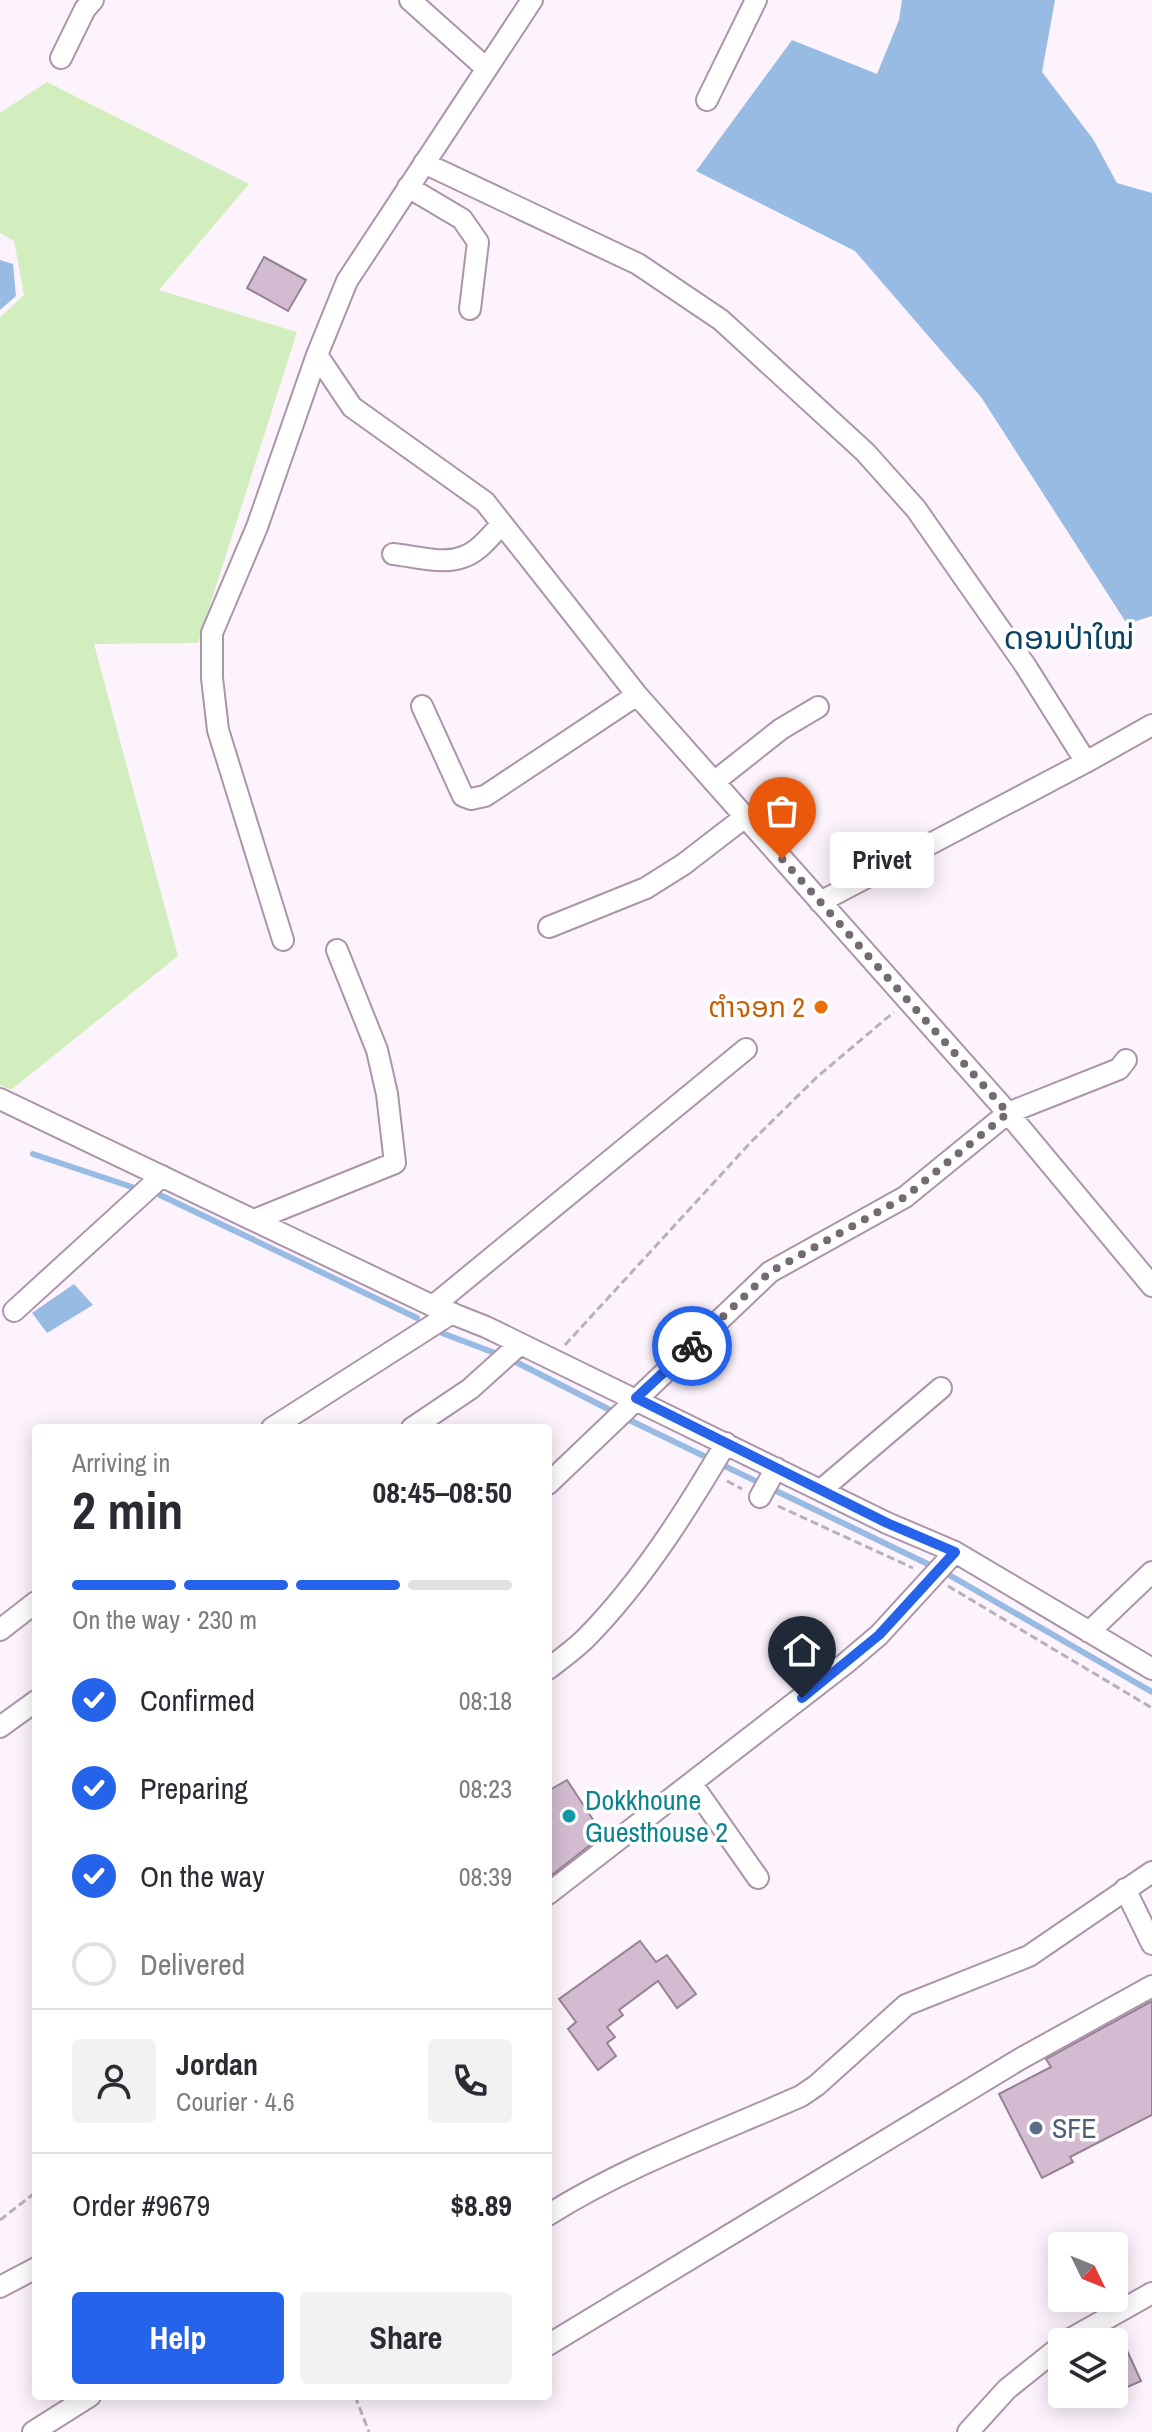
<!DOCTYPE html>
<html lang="en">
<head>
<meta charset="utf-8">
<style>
  :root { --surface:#fff; --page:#f2f2f3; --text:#2b2b33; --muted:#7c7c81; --line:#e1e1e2; --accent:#2563eb }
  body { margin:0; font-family:"Archivo Narrow","Noto Sans Lao",sans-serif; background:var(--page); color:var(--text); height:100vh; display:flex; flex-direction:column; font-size:30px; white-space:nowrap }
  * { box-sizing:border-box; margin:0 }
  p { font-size:26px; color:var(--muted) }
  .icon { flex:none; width:44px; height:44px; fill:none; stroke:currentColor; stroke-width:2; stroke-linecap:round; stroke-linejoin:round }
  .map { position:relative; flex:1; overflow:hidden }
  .details { position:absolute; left:32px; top:1424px; width:520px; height:976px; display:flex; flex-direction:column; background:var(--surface); border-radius:8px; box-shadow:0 4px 20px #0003 }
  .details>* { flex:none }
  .needle { width:52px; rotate:133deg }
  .fabs { position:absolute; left:1048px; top:2232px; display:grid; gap:16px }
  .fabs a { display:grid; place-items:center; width:80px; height:80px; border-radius:8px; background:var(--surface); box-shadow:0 4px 20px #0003; font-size:40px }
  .pin { position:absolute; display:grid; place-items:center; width:68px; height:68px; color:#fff; margin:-82px -34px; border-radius:50% 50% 50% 0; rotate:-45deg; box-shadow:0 0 8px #0007 }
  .pin .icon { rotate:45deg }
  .courier { position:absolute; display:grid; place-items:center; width:80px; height:80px; margin:-40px; border:6px solid #2563eb; border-radius:50%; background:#fff; color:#222; box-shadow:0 2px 10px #0007 }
  .bubble { position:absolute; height:56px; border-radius:8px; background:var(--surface); box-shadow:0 4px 20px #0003; font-size:26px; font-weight:700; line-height:56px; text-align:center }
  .overview em { font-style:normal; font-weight:700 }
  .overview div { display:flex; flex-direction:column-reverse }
  .overview { display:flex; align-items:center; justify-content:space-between; height:136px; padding:0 40px }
  h1 { font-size:52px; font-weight:700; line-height:60px }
  .bar { display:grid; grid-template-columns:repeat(4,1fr); gap:12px 8px; align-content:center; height:96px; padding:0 40px }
  .bar i { height:10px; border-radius:6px; background:var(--line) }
  .bar .selected { background:var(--accent) }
  .bar p { grid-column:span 4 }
  .line { display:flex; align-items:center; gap:20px; padding:0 40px; border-top:2px solid var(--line) }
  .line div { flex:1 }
  .round { display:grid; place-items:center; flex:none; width:84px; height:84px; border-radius:8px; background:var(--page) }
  ol { padding:0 40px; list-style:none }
  li { display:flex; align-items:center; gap:24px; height:88px }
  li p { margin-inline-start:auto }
  li .icon { padding:8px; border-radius:50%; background:var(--accent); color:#fff; stroke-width:4 }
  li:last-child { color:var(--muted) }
  li i { width:44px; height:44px; border:4px solid var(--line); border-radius:50% }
  .button { display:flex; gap:16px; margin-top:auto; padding:16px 40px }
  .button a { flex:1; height:92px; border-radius:8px; background:var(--accent); color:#fff; font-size:32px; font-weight:700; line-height:92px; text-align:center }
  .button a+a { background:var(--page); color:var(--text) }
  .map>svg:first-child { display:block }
  .green { fill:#d3eebe }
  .water { fill:#98bbe4 }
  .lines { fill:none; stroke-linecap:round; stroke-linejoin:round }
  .stream { stroke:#98bbe4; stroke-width:6 }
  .building { fill:#d3bcd1; stroke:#978194; stroke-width:2 }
  .minor-casing { stroke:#ab95a9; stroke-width:24 }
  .path { stroke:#bab0b9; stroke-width:3; stroke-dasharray:8 4; stroke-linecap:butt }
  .minor { stroke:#fff; stroke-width:20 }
  .done { stroke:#746a73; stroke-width:8; stroke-dasharray:0 14.4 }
  .route { stroke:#2563eb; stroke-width:10 }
  .food-dot { fill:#e8710a; stroke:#fff; stroke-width:3 }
  .culture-dot { fill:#0f9aa8; stroke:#fff; stroke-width:3 }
  .service-dot { fill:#5c6f8a; stroke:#fff; stroke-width:3 }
  .labels { text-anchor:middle; stroke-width:7; stroke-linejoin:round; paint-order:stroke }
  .food-label { font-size:28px; fill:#c56008; stroke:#fff; text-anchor:end }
  .culture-label { font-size:28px; fill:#0d838f; stroke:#fff; text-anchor:start }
  .service-label { font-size:28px; fill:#4e5e75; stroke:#fff; text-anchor:start }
  .quarter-label { font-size:32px; fill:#0d4164; stroke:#fff }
</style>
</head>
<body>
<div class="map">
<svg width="1152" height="2432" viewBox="0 0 1152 2432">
  <rect width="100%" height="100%" fill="#fdf3fc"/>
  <path class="green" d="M47 82 249 184 159 290 297 332 198 643 94 644 178 956 11 1090 0 1085V317L24 295 14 241 0 233V113Z"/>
  <path class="water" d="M902 0H1055L1042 72 1093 139 1117 183 1152 193V616L1127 624 981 397 855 251 696 171 792 40 877 74 899 20Z
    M0 260 13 264 16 296 0 310Z
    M74 1284 93 1305 47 1333 32 1313Z"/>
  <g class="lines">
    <path class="stream" d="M33 1154 132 1187
      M160 1195 417 1318
      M442 1333 500 1355
      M510 1359 610 1410
      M625 1418 934 1567
      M944 1572 1152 1692"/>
  </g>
  <path class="building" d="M264 257 306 280 288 311 247 288Z
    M567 1780 603 1835 548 1878V1791Z
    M640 1941 656 1962 667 1955 696 1994 677 2008 658 1981 619 2010 623 2015 607 2027 615 2037 607 2043 616 2056 598 2070 568 2029 576 2022 559 1999Z
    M1152 2001V2115L1070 2157 1073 2162 1042 2178 999 2094 1051 2067 1046 2059Z
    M1124 2344 1141 2381 1114 2393V2349Z"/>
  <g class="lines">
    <defs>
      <path id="minor" d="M410 0 486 68
        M532 0 347 281 317 355 352 407 485 502 637 695 1008 1113 1152 1286
        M61 58 85 9 93 0
        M707 100 756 0
        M424 163 638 264 721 320 865 452 916 509 1025 665 1086 762
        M408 187 462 219 478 242 470 309
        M393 554C414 556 443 565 463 557 479 552 491 535 502 524
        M422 706 463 796 471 799 485 796 637 695
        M714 782 781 729 818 707
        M820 902 1086 762 1152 725
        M549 927 646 888 684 864 745 817
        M283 940 218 730 212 678V633L257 527 317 355
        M0 1099 433 1306 486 1327 887 1523 955 1552 1152 1669
        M254 1220 395 1163 387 1094 377 1050 337 950
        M433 1306 746 1049
        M14 1311 162 1176
        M272 1428 452 1313
        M412 1428 470 1389 520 1344
        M548 1484 770 1272 905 1197 1008 1113 1119 1069 1126 1060
        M821 1490 941 1388
        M760 1497 776 1468
        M0 1630 36 1602
        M1089 1632 1152 1572
        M548 1669C561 1659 575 1649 586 1638 642 1581 686 1511 726 1443
        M0 1727 36 1701
        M692 1784 758 1878
        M1125 1889 1152 1944
        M548 1894 846 1663 879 1635 955 1552
        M548 2215C626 2166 717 2133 801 2096L817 2085 906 2005 1029 1956 1152 1872
        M0 2287 36 2268
        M1065 2342 1152 2293
        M548 2345 1020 2059 1152 1986
        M33 2432 90 2396
        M968 2432 1007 2389 1062 2345"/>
    </defs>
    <use href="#minor" class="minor-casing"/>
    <path class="path" d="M565 1345 751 1142 817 1077 894 1012
      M727 1481 742 1489
      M778 1506 913 1568
      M948 1586 1152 1708
      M0 2220 36 2192
      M355 2396 369 2432"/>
    <use href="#minor" class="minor"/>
  </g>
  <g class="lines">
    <path class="done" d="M692 1346 770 1272 905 1197 1008 1113 782 859"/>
    <path class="route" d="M692 1346 636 1398 887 1523 955 1552 879 1635 802 1698"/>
  </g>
  <circle class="food-dot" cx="821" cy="1007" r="8"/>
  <circle class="culture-dot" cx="569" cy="1816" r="8"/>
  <circle class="service-dot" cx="1036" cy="2128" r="8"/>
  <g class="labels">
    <g class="food-label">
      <text x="805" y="1017">ຕຳຈອກ 2</text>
    </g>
    <g class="culture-label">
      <text x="585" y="1810">Dokkhoune<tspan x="585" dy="32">Guesthouse 2</tspan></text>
    </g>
    <g class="service-label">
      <text x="1052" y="2138">SFE</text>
    </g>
    <g class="quarter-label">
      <text x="1069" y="649">ດອນປ່າໃໝ່</text>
    </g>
  </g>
</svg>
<div class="fabs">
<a><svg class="needle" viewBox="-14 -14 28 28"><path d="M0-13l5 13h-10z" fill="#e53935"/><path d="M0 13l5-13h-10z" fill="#7c7c81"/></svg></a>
<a><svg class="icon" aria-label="layers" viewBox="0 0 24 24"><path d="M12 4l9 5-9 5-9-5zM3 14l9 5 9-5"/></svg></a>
</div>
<div class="pin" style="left:782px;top:859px;background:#ea580c"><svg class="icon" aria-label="bag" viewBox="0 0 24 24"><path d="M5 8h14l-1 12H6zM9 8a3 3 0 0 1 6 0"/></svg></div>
<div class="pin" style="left:802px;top:1698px;background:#1f2937"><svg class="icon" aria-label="home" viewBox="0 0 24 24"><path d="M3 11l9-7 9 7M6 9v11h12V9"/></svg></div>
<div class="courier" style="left:692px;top:1346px"><svg class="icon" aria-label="bike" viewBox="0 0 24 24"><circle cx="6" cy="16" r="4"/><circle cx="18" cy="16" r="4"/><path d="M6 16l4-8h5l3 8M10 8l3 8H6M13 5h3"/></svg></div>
<div class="bubble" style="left:830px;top:832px;width:104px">Privet</div>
<section class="details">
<div class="overview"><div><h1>2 min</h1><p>Arriving in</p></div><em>08:45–08:50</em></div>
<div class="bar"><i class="selected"></i><i class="selected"></i><i class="selected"></i><i></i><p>On the way · 230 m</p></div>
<ol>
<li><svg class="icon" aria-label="check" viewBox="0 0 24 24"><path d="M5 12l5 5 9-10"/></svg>Confirmed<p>08:18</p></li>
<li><svg class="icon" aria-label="check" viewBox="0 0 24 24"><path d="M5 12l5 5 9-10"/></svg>Preparing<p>08:23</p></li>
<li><svg class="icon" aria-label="check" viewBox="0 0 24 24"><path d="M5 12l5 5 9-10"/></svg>On the way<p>08:39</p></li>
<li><i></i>Delivered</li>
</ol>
<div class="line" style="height:144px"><a class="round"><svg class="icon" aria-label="person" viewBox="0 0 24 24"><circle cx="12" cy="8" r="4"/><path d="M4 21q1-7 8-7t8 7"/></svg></a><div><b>Jordan</b><p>Courier · 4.6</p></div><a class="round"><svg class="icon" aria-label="phone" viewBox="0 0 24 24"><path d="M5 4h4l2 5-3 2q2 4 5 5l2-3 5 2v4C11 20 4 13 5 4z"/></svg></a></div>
<div class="line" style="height:104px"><div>Order #9679</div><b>$8.89</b></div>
<div class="button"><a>Help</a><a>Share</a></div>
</section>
</div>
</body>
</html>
